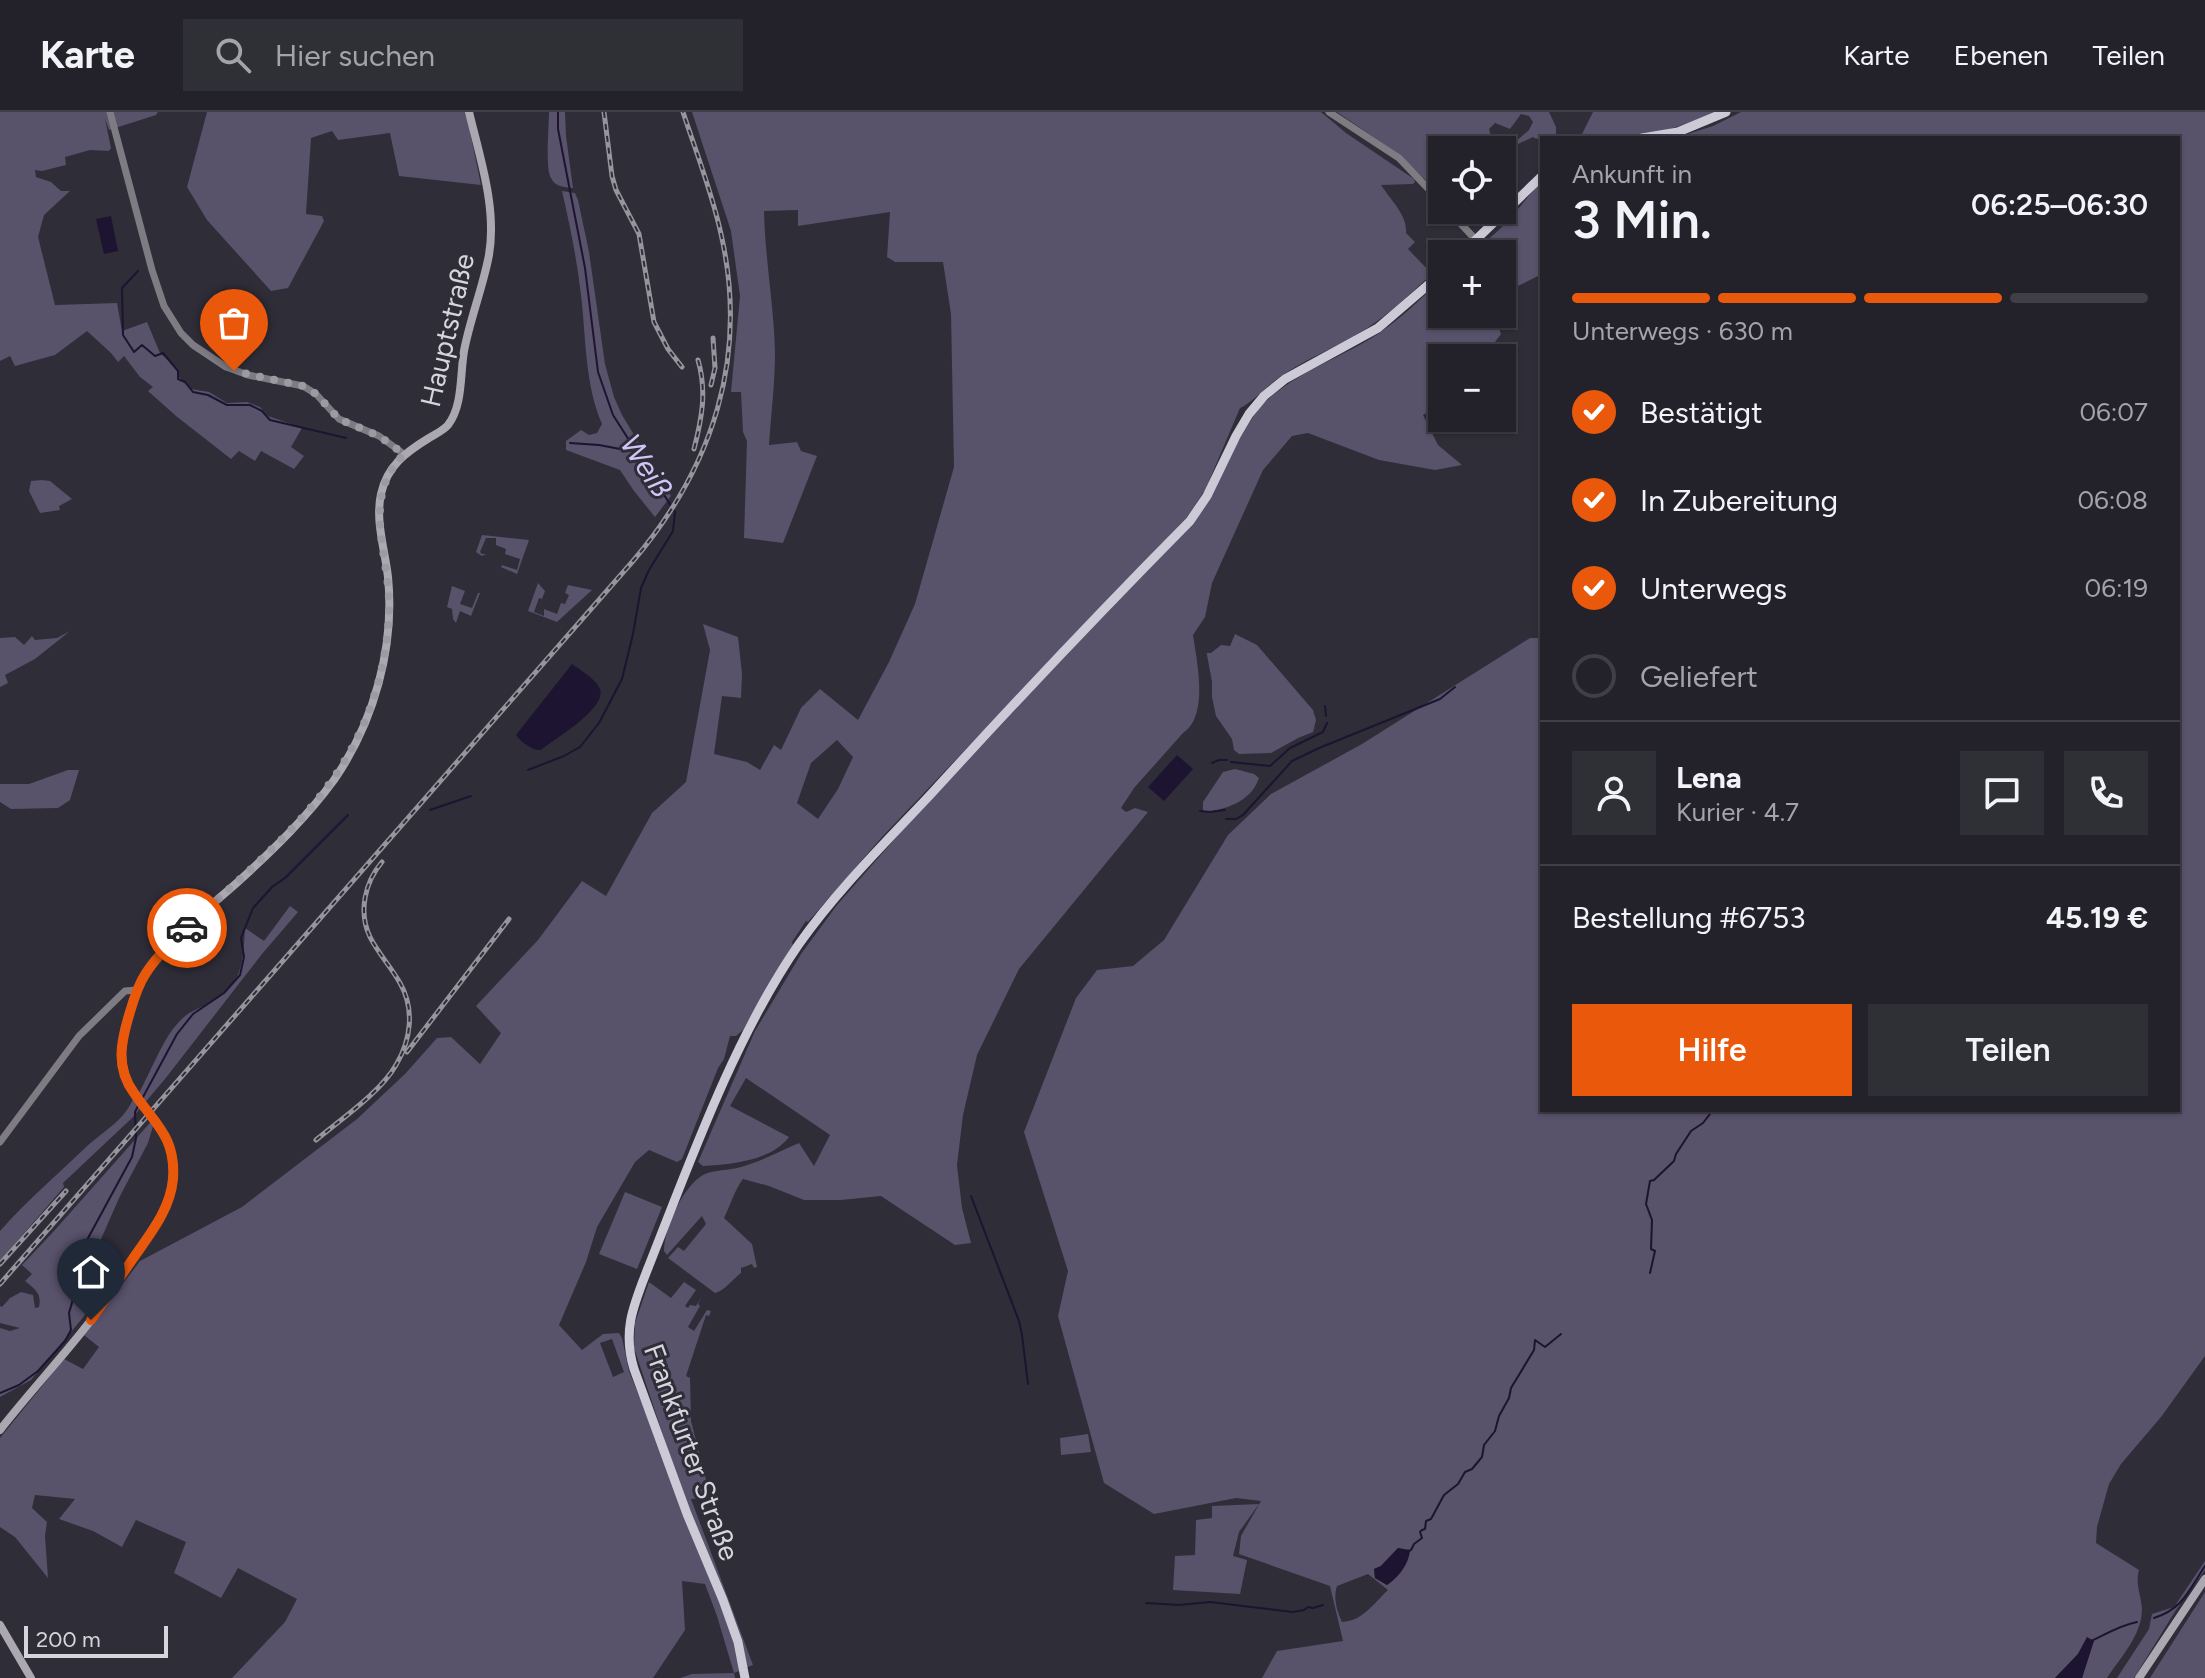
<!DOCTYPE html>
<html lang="de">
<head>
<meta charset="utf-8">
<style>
  :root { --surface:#23222a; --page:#2f2f36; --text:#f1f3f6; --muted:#a3a4a8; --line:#403f47; --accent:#ea580c }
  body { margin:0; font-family:Figtree,sans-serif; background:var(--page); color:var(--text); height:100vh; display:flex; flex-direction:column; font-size:30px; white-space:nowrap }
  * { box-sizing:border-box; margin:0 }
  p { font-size:26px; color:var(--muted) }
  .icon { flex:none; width:44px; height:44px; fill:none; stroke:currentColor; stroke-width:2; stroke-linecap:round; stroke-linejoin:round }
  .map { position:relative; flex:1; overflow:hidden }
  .side { position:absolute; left:1540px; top:24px; width:640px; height:976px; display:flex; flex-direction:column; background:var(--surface); border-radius:0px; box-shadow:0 2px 6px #0004,0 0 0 2px var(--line) }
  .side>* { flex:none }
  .controls { position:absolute; left:1428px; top:24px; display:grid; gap:16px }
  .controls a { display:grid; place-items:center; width:88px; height:88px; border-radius:0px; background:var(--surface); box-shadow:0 2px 6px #0004,0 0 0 2px var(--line); font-size:40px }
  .scale { position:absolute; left:24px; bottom:20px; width:144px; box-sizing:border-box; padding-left:8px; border:4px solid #d6d5dc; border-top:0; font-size:22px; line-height:28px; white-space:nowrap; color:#d6d5dc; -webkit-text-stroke:6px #2f2d38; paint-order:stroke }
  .pin { position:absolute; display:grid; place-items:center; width:68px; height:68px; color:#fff; margin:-82px -34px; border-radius:50% 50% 50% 0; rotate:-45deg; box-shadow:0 0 8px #0007 }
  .pin .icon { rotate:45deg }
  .courier { position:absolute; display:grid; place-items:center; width:80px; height:80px; margin:-40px; border:6px solid #ea580c; border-radius:50%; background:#fff; color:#222; box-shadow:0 2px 10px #0007 }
  .overview em { font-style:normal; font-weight:600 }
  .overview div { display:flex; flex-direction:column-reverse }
  .overview { display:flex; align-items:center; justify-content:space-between; height:136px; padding:0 32px }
  h1 { font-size:52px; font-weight:600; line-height:60px }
  .bar { display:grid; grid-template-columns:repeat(4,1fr); gap:12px 8px; align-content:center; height:96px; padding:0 32px }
  .bar i { height:10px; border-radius:6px; background:var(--line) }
  .bar .on { background:var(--accent) }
  .bar p { grid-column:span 4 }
  .line { display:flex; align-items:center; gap:20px; padding:0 32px; border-top:2px solid var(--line) }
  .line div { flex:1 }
  .round { display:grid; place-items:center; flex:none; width:84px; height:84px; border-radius:0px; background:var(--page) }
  ol { padding:0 32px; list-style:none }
  li { display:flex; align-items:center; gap:24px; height:88px }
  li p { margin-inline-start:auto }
  li .icon { padding:8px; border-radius:50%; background:var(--accent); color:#fff; stroke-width:4 }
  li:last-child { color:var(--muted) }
  li i { width:44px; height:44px; border:4px solid var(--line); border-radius:50% }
  .cta { display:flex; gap:16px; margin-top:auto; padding:16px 32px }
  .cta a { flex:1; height:92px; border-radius:0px; background:var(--accent); color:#fff; font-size:32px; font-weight:600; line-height:92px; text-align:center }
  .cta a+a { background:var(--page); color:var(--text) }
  header { display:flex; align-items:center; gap:48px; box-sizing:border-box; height:112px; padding:0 40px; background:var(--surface); border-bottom:2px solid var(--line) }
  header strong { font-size:38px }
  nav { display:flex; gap:44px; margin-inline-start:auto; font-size:28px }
  .search { width:560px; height:72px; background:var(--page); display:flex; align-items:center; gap:20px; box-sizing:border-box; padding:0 28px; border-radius:0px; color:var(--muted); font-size:30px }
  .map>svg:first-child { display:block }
  .green { fill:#58526b; fill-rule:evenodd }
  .water { fill:#1d1431 }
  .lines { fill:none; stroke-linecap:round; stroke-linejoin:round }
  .stream { stroke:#1d1431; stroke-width:2 }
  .tertiary { stroke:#7e7c82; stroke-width:7 }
  .secondary { stroke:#aba8b2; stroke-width:8 }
  .primary { stroke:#cdcad7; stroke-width:9 }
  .rail-casing { stroke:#96949d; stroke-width:5 }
  .rail { stroke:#2f2d38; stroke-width:2; stroke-dasharray:6; stroke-linecap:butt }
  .done { stroke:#9c9aa3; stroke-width:8; stroke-dasharray:0 14.4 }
  .route { stroke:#ea580c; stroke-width:10 }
  .labels { text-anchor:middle; stroke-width:6; stroke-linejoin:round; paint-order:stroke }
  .street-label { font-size:28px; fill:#d6d5dc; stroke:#2f2d38 }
  .water-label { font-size:30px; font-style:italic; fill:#d1c5f6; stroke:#2f2d38 }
</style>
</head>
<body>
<header>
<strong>Karte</strong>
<div class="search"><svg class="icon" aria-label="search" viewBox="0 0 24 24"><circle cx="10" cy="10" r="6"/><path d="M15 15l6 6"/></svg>Hier suchen</div>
<nav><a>Karte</a><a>Ebenen</a><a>Teilen</a></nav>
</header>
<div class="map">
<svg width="2205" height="1566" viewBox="0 0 2205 1566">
  <rect width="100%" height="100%" fill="#2f2d38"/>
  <path class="green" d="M0 0H158L156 3 109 18 105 7 111 36 109 39 90 38 65 45 66 53 42 59 35 58 36 65 51 70 61 79H70L44 103 38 125 55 193 117 191 122 219 147 210 160 241 178 257V264L191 277 209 280 227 291 247 290 260 295 268 304 302 316 291 335 304 344 294 357 261 339 255 349 239 339 231 347 176 304 148 279 153 275 140 265 124 244 118 250 111 241 87 219 55 243 15 254 10 244 0 249Z
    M207 0H466L481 73 399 64 390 21 338 28 332 19 311 26 306 102 322 104 324 109 288 176 271 179 207 108 187 75Z
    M549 0H565L566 24 573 76C564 75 555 75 551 66 545 56 549 14 549 0Z
    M692 0H1321L1346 21 1414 67 1415 70 1413 72 1381 73C1390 87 1408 104 1406 121L1415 130 1408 137 1432 162C1414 178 1396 196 1376 210 1347 231 1313 243 1284 262 1270 271 1253 290 1240 296L1206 376 1189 403 882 725 808 810 806 809 792 830 793 833 776 860 743 918 736 924H730L724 947 718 956 682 1047 677 1050 649 1038 635 1050 597 1115 586 1150 559 1213 582 1238 603 1222 619 1221 622 1226 629 1259 721 1489 742 1558 734 1561 735 1566H680L692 1562 734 1561 717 1504 705 1472 682 1469 685 1518 653 1566H232L285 1510 297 1487 238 1456 221 1486 174 1461 186 1430 136 1408 122 1435 93 1419 59 1407 75 1387 35 1383 32 1396 47 1410 45 1424 48 1466 15 1425 0 1415V1326L64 1247 83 1257 99 1235 84 1223 140 1149 242 1095 357 1007 405 962 437 926 451 925 480 952 501 921 476 894 538 828 582 769 606 784 652 701 686 670 710 538 703 512 738 525 742 562 741 586 722 584 714 642 747 650 760 658 774 633 781 638 801 596 820 577 858 608 889 550 915 492 954 355 951 202 943 150H895L887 145 890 100 798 114V98L764 99C765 147 774 193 775 241 775 271 771 303 769 333L797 330 801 339 817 344 783 431 744 426 747 329 743 320 741 280H731L740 184 731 119ZM837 628 853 645 838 677 818 707 797 691 811 651ZM612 1227 624 1260 613 1265 600 1231Z
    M1337 0H1549L1556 15V23C1550 26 1538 29 1533 25L1514 34V31L1529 18 1533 10 1529 4 1521 2 1510 17 1495 11 1489 17 1495 38H1442V73L1437 76 1432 74 1397 41Z
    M1593 0H1716C1687 12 1657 23 1625 26 1610 27 1595 26 1580 26Z
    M1741 0H2205V1244L2161 1305 2121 1352 2109 1372 2097 1415 2096 1431 2139 1458C2135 1472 2141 1483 2142 1497 2142 1523 2121 1545 2107 1566H2082L2093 1529 2087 1526 2078 1542 2055 1566H1262L1277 1539 1343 1529 1330 1474 1239 1442 1241 1424 1261 1389 1236 1386 1154 1402 1104 1371 1058 1204 1068 1159 1024 1020 1076 886 1097 858 1133 854 1164 828 1228 723 1271 682 1362 632 1530 526H1542V998H2178V26H1675L1713 14ZM1398 1436 1404 1439C1402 1454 1401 1464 1387 1473L1375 1466 1374 1457 1381 1454ZM1368 1462 1388 1478C1374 1491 1363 1509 1342 1510 1337 1499 1333 1486 1337 1474Z
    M1542 72V162L1514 176 1502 175V142H1479L1477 134C1499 124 1521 93 1536 75Z
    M562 79 575 81 578 88 589 140 605 252 614 285 622 303 671 384 655 405 634 379 620 358 566 338V329L581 318 589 323 597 321 602 312C585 273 586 226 581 183 577 148 570 114 562 79Z
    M1442 167V202H1493L1501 222 1483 246H1442V291L1423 303 1438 333 1462 353 1435 358 1379 348 1308 321 1292 324 1263 358 1212 471 1205 505 1193 523C1197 550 1209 604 1183 621L1134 676 1121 696 1126 700 1135 696 1148 700 1019 857 977 943 963 1003 957 1053 962 1096 971 1131 955 1133 881 1084 841 1088H804L769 1074 743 1067C734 1079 731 1092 724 1106L752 1132 757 1155 754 1156 752 1152 741 1156V1161C733 1167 724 1179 715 1181L668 1146 678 1135 684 1139 706 1112 702 1104 667 1143 664 1139C664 1117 683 1074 703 1063 715 1057 728 1059 741 1055 760 1050 780 1039 799 1031L814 1054 830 1023 746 966 730 994 789 1025C771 1049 731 1052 703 1054L698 1050 755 919 801 842 837 793 907 713 1181 421 1258 297C1289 264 1331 250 1370 227 1397 211 1419 188 1442 167Z
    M42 368 50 369 72 387 59 394 60 398 40 401 29 379 31 369Z
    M482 423 529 428 517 462 501 455 502 453 517 458 520 447 505 442 506 437 496 433V426H486L480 440 482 442H486L482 444 476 440Z
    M538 471 545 479 542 487 539 486 534 500 544 504V497L557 502 561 491 565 492 569 483 565 481 568 473 592 478 557 510 528 499Z
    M452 474 465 479 460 492 472 496 478 481H480L471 504 460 499 456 511 453 507 452 497 447 495Z
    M70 519 35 547 5 563 8 571 0 575V526L15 525 24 533 32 524 35 528 57 526Z
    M1235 522 1257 533 1313 598 1316 608 1313 620 1298 626 1271 641 1239 642 1234 638 1232 627 1216 604 1212 585V570L1207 543V541H1211L1221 533 1230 534Z
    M1235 657 1254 662 1259 666C1251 690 1225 698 1203 700V690L1223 660Z
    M68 658H79L70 688 58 696 11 697 0 690V672H29Z
    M290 794 298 800 262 842 165 967 132 1006 63 1071 64 1075 0 1149V1119C26 1089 57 1063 85 1036 102 1020 124 1009 133 987L137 985 141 977C152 957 163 927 178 911 187 900 198 897 210 891 243 873 243 850 245 816L264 829Z
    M156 1004 148 1031 120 1084 83 1168 77 1189 90 1197 31 1268 0 1285V1216L10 1219 20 1216 0 1211V1194L2 1195 10 1186 21 1180 33 1183 35 1196 39 1195C42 1182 35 1177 25 1169L32 1162 22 1153 54 1119Z
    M625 1080 662 1095 637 1157 599 1142Z
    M649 1170 671 1186 684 1170 696 1178 685 1194 688 1196 690 1193 696 1194 702 1184 698 1192 700 1194 688 1215 694 1219 707 1198 711 1199 709 1204 706 1203 686 1264 690 1266 691 1309 709 1379 703 1386 691 1387 753 1553 745 1556 689 1401 634 1236 635 1211Z
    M1088 1322 1091 1340 1061 1343 1060 1326Z
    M1259 1392 1239 1420 1233 1444 1247 1448 1240 1482 1173 1478 1175 1444 1195 1443 1196 1408 1212 1406V1394Z
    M2205 1449V1458L2176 1498 2134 1566H2117L2149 1517 2152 1502 2174 1495Z
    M2205 1480V1566H2150Z"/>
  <path class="water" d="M111 104 118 139 104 142 96 107Z
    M572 552C580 558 596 567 600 577 607 597 554 627 541 638 533 639 521 630 516 623Z
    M1177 643 1193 657 1164 689 1148 675Z
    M1398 1436 1410 1438C1409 1452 1398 1466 1387 1473L1375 1466 1374 1457 1381 1454Z
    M2087 1525 2094 1529 2082 1566H2055L2078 1542Z"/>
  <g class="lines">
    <path class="stream" d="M138 159 122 176 123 223 134 240 142 233 155 244 163 241 178 259V267L185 270 193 280 208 283 227 293H250L262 299 270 308 346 326
      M570 331 599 333 636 340
      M1325 594 1326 604
      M1231 650 1270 654 1290 636 1323 620 1327 611
      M1212 651 1219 648H1227
      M528 658 564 644 580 635 599 611 622 567 633 522 641 476 649 458 673 419 675 400 613 303 598 260 585 156 558 17V0
      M430 698 471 684
      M1200 699 1210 700 1225 698
      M1226 707H1236L1243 703 1292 649 1319 636 1440 587 1455 575
      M143 985 177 922 193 902 224 881 240 863 244 845 241 826 253 796 272 775 285 766 348 703
      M971 1084 1019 1209 1022 1223 1028 1272
      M1650 1161 1655 1139 1651 1137 1652 1108 1646 1092 1650 1069 1654 1068 1674 1049 1676 1042 1691 1019 1703 1011 1713 998
      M0 1281 19 1273 38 1259 65 1229 71 1218 69 1201 85 1146 87 1128 132 1045 136 1026 135 1000 138 994
      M1406 1440 1411 1438 1414 1432 1422 1426 1420 1420 1422 1418 1425 1417 1426 1409 1431 1407 1444 1383 1458 1372 1465 1360 1472 1357 1482 1345 1484 1333 1495 1319 1499 1304 1509 1286 1511 1276 1534 1238 1535 1228 1545 1235 1561 1222
      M1146 1491 1179 1493 1210 1490 1293 1500 1304 1498 1308 1495 1313 1496 1323 1493
      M2154 1506C2183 1497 2189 1478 2205 1454
      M2091 1529C2106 1522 2121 1513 2137 1510"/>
    <path class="tertiary" d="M110 0 152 158 164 194 181 221 193 233 226 255 248 263 303 274 316 282 339 307 379 324 404 342
      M1329 0 1399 46 1442 91
      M1448 98 1476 128
      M0 1030 79 924 125 879 137 878"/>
    <path class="secondary" d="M0 1318C28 1282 60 1248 88 1212 104 1192 117 1170 131 1149 151 1119 176 1091 173 1053 170 1019 151 1006 134 981 112 949 124 912 137 879 154 835 206 799 240 768 274 737 307 705 334 668 374 610 395 535 388 465 385 438 375 409 381 382 387 354 406 340 429 326 435 322 443 319 448 313 463 294 460 262 464 239 470 207 483 175 489 143 497 96 480 46 469 0
      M0 1513 31 1566
      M2139 1566 2205 1467"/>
    <path class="primary" d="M1642 26 1678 20 1726 0
      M1461 142 1542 64
      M745 1566 738 1530 723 1488 687 1402 634 1257C622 1218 634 1192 648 1156 690 1050 734 926 799 832 837 778 886 730 931 682 1016 589 1102 498 1190 409L1207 384 1236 324 1249 302 1264 284 1285 267 1378 216 1442 161"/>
    <defs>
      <path id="rail" d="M604 0 612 64 616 78 639 122 654 210 668 237 682 255
        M711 273 715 256 713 226
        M694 337C702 306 707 279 698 248
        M407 940 509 807
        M316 1028C340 1008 381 980 396 953 411 928 415 897 400 871 391 855 378 841 370 825 358 800 365 770 382 750
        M0 1152 66 1079
        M0 1172 633 449C713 355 749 245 721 122 712 80 696 40 683 0"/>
    </defs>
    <use href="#rail" class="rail-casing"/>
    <use href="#rail" class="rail"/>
  </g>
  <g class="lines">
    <path class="done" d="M187 816C257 749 333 694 369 599 381 567 388 533 389 499 391 444 359 388 404 342L379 324 339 307 316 282 303 274 234 259"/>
    <path class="route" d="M91 1208C105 1188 118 1168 132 1148 149 1123 170 1099 173 1067 176 1025 155 1012 134 981 115 955 121 929 130 900 134 886 138 873 146 861 157 844 172 830 187 816"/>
  </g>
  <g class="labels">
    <g class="street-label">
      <text transform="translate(447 218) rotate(-77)" y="10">Hauptstraße</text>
      <text transform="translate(692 1340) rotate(70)" y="10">Frankfurter Straße</text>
    </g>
    <g class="water-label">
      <text transform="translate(646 354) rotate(57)" y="10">Weiß</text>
    </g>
  </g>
</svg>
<div class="controls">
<a><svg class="icon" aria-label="locate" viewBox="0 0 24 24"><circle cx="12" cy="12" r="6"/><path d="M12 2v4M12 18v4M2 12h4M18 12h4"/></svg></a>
<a>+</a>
<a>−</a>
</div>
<div class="scale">200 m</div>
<div class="pin" style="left:234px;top:259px;background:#ea580c"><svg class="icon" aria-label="bag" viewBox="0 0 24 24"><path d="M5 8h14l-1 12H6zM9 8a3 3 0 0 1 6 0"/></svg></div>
<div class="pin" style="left:91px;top:1208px;background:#1f2937"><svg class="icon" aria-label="home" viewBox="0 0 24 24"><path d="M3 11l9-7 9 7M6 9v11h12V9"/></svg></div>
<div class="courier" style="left:187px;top:816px"><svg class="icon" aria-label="car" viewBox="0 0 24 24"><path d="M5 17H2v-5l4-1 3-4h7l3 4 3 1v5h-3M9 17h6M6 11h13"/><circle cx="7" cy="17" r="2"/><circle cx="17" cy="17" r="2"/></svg></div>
<section class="side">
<div class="overview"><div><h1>3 Min.</h1><p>Ankunft in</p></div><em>06:25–06:30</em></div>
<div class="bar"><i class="on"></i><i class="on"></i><i class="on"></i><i></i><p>Unterwegs · 630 m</p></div>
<ol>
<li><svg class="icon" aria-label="check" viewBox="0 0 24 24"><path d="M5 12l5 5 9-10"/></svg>Bestätigt<p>06:07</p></li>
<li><svg class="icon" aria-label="check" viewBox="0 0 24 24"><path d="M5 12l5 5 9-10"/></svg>In Zubereitung<p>06:08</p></li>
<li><svg class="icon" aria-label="check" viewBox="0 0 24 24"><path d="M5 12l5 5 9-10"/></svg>Unterwegs<p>06:19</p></li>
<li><i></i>Geliefert</li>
</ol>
<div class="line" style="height:144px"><a class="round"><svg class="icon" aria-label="person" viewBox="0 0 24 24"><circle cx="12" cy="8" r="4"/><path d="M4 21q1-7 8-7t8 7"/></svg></a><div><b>Lena</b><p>Kurier · 4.7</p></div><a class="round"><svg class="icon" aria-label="chat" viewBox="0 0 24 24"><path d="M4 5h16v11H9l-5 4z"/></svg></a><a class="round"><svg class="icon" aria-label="phone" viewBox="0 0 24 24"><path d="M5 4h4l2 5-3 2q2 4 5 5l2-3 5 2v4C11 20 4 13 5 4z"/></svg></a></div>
<div class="line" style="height:104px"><div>Bestellung #6753</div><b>45.19 €</b></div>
<div class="cta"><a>Hilfe</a><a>Teilen</a></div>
</section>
</div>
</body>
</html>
